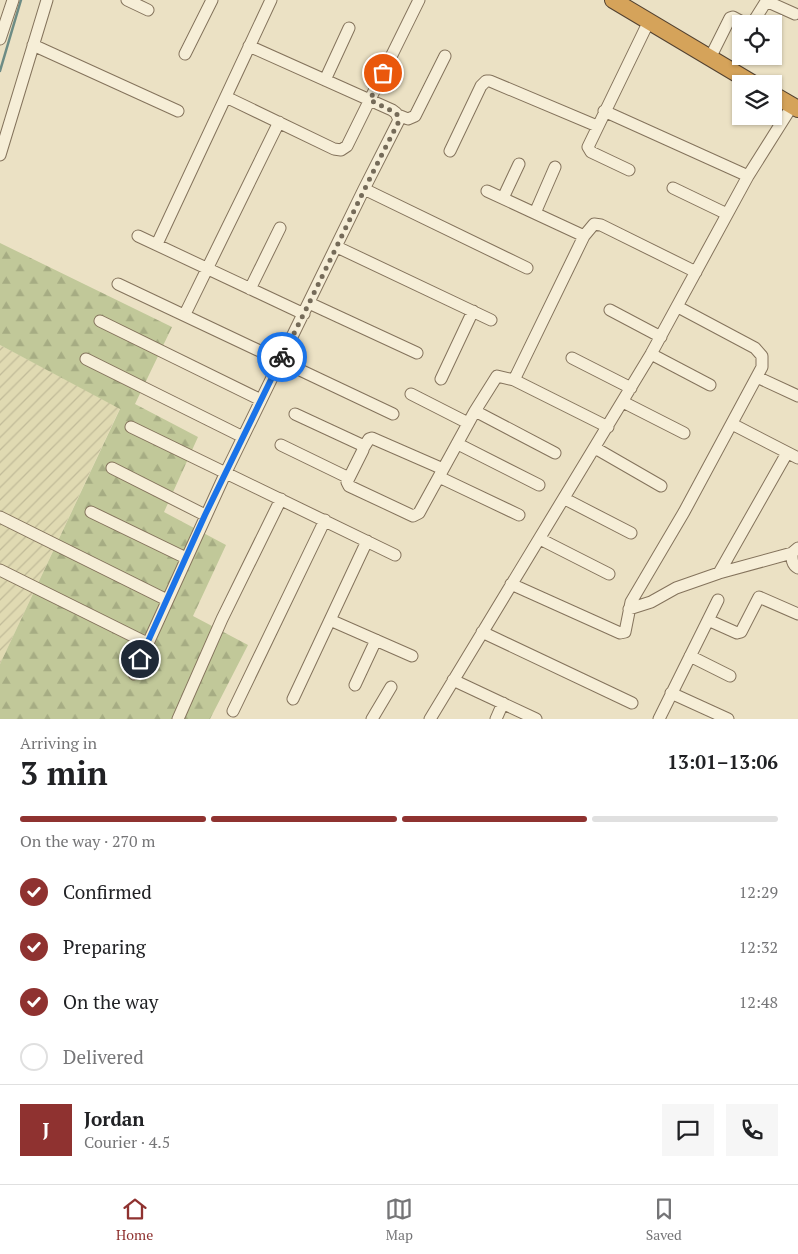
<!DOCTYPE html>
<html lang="en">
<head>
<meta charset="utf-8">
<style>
  :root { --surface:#fff; --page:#f6f6f6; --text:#202124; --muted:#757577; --line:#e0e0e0; --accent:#8f3230 }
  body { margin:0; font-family:"PT Serif",serif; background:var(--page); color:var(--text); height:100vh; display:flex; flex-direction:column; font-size:19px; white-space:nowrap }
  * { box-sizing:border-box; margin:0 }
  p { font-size:16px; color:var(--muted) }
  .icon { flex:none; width:28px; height:28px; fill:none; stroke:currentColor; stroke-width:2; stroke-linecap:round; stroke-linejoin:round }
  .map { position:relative; height:719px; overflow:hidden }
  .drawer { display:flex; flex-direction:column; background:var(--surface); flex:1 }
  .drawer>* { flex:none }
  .fabs { position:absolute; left:732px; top:15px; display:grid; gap:10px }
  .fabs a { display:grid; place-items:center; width:50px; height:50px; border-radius:0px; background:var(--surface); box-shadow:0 1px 4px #0004; font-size:25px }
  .pin { position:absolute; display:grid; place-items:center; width:42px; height:42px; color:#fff; margin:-21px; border:2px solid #fff; border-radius:50%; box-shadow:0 1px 5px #0007 }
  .courier { position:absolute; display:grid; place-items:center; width:50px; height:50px; margin:-25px; border:4px solid #1a73e8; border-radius:50%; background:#fff; color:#222; box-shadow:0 1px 6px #0007 }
  .overview em { font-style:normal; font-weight:600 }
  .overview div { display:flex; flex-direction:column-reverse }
  .overview { display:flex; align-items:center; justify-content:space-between; height:85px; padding:0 20px }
  h1 { font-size:32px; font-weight:600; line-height:38px }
  .bar { display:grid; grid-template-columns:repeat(4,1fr); gap:8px 5px; align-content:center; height:60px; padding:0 20px }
  .bar i { height:6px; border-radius:4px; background:var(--line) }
  .bar .active { background:var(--accent) }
  .bar p { grid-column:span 4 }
  .line { display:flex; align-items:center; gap:12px; padding:0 20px; border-top:1px solid var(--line) }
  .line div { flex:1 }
  .round { display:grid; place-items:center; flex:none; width:52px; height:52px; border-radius:0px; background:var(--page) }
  ol { padding:0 20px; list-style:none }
  li { display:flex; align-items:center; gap:15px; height:55px }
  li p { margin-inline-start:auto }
  li .icon { padding:5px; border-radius:50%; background:var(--accent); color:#fff; stroke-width:4 }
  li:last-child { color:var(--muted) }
  li i { width:28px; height:28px; border:2px solid var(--line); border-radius:50% }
  .menu { display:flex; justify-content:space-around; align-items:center; height:70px; border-top:1px solid var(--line); background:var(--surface); font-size:14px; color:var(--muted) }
  .menu a { display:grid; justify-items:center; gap:2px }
  .menu .active { color:var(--accent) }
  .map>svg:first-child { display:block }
  .farmland { fill:url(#farmland-furrows) }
  .forest { fill:url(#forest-firs) }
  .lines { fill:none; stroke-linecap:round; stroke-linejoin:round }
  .stream { stroke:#6d8c85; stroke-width:2.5 }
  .minor-casing { stroke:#84735c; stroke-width:13 }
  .highway-casing { stroke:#524130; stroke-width:18 }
  .minor { stroke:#f6eed7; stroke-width:11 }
  .highway { stroke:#d5a35a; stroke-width:16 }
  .done { stroke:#756b59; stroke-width:5; stroke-dasharray:0 9 }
  .route { stroke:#1a73e8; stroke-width:6 }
</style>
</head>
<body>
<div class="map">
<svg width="798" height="719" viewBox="0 0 798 719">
  <defs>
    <pattern id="farmland-furrows" width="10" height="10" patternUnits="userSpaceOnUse" patternTransform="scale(1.25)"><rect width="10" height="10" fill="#e0dab2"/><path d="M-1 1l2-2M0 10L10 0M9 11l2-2" fill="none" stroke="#c1bb99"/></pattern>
    <pattern id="forest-firs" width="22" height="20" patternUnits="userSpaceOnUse" patternTransform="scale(1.25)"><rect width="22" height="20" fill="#c1c899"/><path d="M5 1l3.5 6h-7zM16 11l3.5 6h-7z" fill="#a6ac83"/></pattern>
  </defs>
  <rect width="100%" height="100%" fill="#ebe1c4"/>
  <path class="farmland" d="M0 345 120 408 0 664Z"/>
  <path class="forest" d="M0 243 172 327 135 404 198 437 164 512 226 545 193 616 248 645 210 719H0V664L120 409 0 345Z"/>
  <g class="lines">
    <path class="stream" d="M0 71 21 0"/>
    <defs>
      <path id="minor" d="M127 0 148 10
        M766 1 795 14
        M752 24 767 0
        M0 39 13 0
        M33 45 178 111
        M185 54 212 0
        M710 58 730 18 733 17 746 24
        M325 80 349 28
        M226 97 334 149 341 150 347 146 419 0
        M604 111 748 176
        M398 115 408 119 415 116 445 56
        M450 151 481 86 486 81H490L597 126
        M0 155 47 0
        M629 170 591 152 588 147 649 21
        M673 188 727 214
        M364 189 527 268
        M487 191 584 236
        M503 198 519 164
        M535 213 555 167
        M138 236 304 314
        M157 244 271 0
        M337 247 491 320
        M118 284 393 414
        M250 289 280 228
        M309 303 417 353
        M610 310 661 337
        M185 314 279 122
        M100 321 261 400
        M651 354 710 385
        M572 358 631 388
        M86 359 243 437
        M757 377 798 396
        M441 379 473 311
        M514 380 584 236 594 224 601 225 696 272
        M411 394 468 423
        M623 402 684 433
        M475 411 555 453
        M295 414 364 446 363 450 347 482 349 486 413 516 419 513 475 411 497 376 514 380 608 427
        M732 424 798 458
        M131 427 395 555
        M458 444 539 485
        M281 445 349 478
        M364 447 369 439 372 438 443 469
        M595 448 661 486
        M112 468 205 515
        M439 477 519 515
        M565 499 631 533
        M91 512 186 558
        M0 517 167 600
        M540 539 609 574
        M792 553C792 560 792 565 798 568
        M0 570 147 643
        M719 573 787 453
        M511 584 620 633 625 632 631 602 684 512 762 367V356L755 348 678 307
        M629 609 651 602 676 588 719 573 792 553 798 548
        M330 620 412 656
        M708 620 737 633 741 632 759 597 798 614
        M482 632 632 703
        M690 656 730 676
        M134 674 226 472 364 189 399 120 396 113 392 110 249 46
        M453 680 536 719
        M355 685 376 640
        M671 693 728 719
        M293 699 367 541
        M233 711 325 520
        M178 719 222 619 281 499
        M372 719 391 687
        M430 719 651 354 748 176 792 106
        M496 719 503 703
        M659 719 718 600"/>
      <path id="highway" d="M613 0 754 84
        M774 95 798 109"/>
    </defs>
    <use href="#minor" class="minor-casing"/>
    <use href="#highway" class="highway-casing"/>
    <use href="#minor" class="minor"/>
    <use href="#highway" class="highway"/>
  </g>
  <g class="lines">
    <path class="done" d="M282 357C322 279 358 200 398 123V116L396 113 370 100 383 73"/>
    <path class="route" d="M140 659 205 515 282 357"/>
  </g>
</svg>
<div class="fabs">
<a><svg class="icon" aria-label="locate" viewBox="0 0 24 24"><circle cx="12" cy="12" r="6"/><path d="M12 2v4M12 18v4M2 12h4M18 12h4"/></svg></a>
<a><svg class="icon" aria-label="layers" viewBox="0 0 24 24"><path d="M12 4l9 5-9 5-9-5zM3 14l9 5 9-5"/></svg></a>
</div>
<div class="pin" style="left:383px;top:73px;background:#ea580c"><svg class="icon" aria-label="bag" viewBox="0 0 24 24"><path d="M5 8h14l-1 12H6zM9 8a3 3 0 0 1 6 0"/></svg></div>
<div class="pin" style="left:140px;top:659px;background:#1f2937"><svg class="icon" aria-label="home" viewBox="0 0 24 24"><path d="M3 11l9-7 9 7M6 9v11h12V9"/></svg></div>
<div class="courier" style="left:282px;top:357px"><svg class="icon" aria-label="bike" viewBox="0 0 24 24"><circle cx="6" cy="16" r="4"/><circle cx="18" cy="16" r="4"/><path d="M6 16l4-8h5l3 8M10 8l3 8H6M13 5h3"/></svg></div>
</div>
<section class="drawer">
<div class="overview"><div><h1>3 min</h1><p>Arriving in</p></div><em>13:01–13:06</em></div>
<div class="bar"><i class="active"></i><i class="active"></i><i class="active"></i><i></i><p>On the way · 270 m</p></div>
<ol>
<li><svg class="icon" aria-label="check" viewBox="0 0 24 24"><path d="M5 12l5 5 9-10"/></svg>Confirmed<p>12:29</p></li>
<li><svg class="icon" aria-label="check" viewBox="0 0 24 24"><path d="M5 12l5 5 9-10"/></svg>Preparing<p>12:32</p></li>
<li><svg class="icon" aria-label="check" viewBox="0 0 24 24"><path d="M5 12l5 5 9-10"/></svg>On the way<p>12:48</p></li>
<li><i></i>Delivered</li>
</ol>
<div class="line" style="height:90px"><b class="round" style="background:var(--accent);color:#fff">J</b><div><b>Jordan</b><p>Courier · 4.5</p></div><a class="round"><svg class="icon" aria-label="chat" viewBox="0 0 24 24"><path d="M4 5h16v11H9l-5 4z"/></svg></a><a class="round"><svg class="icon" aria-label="phone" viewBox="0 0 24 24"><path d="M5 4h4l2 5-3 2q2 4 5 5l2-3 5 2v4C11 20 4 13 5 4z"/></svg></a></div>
</section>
<nav class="menu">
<a class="active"><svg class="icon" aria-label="home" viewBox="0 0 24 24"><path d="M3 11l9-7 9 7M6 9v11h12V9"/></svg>Home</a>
<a><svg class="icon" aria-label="map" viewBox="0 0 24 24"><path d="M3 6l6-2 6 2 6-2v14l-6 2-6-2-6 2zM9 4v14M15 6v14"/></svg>Map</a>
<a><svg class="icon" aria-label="saved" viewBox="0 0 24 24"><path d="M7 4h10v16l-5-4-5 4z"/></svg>Saved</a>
</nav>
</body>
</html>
